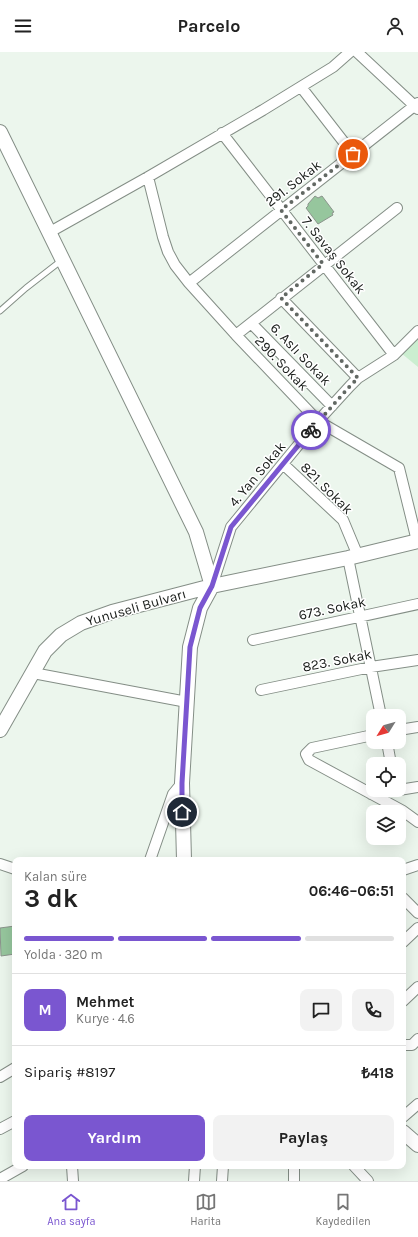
<!DOCTYPE html>
<html lang="tr">
<head>
<meta charset="utf-8">
<style>
  :root { --surface:#fff; --page:#f2f2f2; --text:#222; --muted:#767676; --line:#e0e0e0; --accent:#7a56d0 }
  body { margin:0; font-family:Karla,sans-serif; background:var(--page); color:var(--text); height:100vh; display:flex; flex-direction:column; font-size:15px; white-space:nowrap }
  * { box-sizing:border-box; margin:0 }
  p { font-size:13px; color:var(--muted) }
  .icon { flex:none; width:22px; height:22px; fill:none; stroke:currentColor; stroke-width:2; stroke-linecap:round; stroke-linejoin:round }
  .map { position:relative; flex:1; overflow:hidden }
  .panel { position:absolute; left:12px; top:805px; width:394px; height:312px; display:flex; flex-direction:column; background:var(--surface); border-radius:8px; box-shadow:0 4px 16px #0002 }
  .panel>* { flex:none }
  .needle { width:26px; rotate:233deg }
  .tools { position:absolute; left:366px; top:657px; display:grid; gap:8px }
  .tools a { display:grid; place-items:center; width:40px; height:40px; border-radius:8px; background:var(--surface); box-shadow:0 4px 16px #0002; font-size:20px }
  .pin { position:absolute; display:grid; place-items:center; width:34px; height:34px; color:#fff; margin:-17px; border:2px solid #fff; border-radius:50%; box-shadow:0 1px 4px #0007 }
  .courier { position:absolute; display:grid; place-items:center; width:40px; height:40px; margin:-20px; border:3px solid #7a56d0; border-radius:50%; background:#fff; color:#222; box-shadow:0 1px 5px #0007 }
  .headline em { font-style:normal; font-weight:700 }
  .headline div { display:flex; flex-direction:column-reverse }
  .headline { display:flex; align-items:center; justify-content:space-between; height:68px; padding:0 12px }
  h1 { font-size:26px; font-weight:700; line-height:30px }
  .bar { display:grid; grid-template-columns:repeat(4,1fr); gap:6px 4px; align-content:center; height:48px; padding:0 12px }
  .bar i { height:5px; border-radius:3px; background:var(--line) }
  .bar .on { background:var(--accent) }
  .bar p { grid-column:span 4 }
  .line { display:flex; align-items:center; gap:10px; padding:0 12px; border-top:1px solid var(--line) }
  .line div { flex:1 }
  .round { display:grid; place-items:center; flex:none; width:42px; height:42px; border-radius:8px; background:var(--page) }
  .primary-button { display:flex; gap:8px; margin-top:auto; padding:8px 12px }
  .primary-button a { flex:1; height:46px; border-radius:8px; background:var(--accent); color:#fff; font-size:16px; font-weight:700; line-height:46px; text-align:center }
  .primary-button a+a { background:var(--page); color:var(--text) }
  header { display:flex; justify-content:space-between; align-items:center; height:52px; padding:0 12px; background:var(--surface); font-size:18px; font-weight:700 }
  .tab-bar { display:flex; justify-content:space-around; align-items:center; height:56px; border-top:1px solid var(--line); background:var(--surface); font-size:11px; color:var(--muted) }
  .tab-bar a { display:grid; justify-items:center; gap:2px }
  .tab-bar .on { color:var(--accent) }
  .map>svg:first-child { display:block }
  .green { fill:#cbeed0 }
  .building { fill:#96c69d; stroke:#8b948c }
  .lines { fill:none; stroke-linecap:round; stroke-linejoin:round }
  .service-casing { stroke:#848e86; stroke-width:7 }
  .minor-casing { stroke:#848e86; stroke-width:12 }
  .secondary-casing { stroke:#848e86; stroke-width:16 }
  .service { stroke:#fff; stroke-width:5 }
  .minor { stroke:#fff; stroke-width:10 }
  .secondary { stroke:#fff; stroke-width:14 }
  .done { stroke:#626863; stroke-width:4; stroke-dasharray:0 7.2 }
  .route { stroke:#7a56d0; stroke-width:5 }
  .labels { text-anchor:middle; stroke-width:3; stroke-linejoin:round; paint-order:stroke }
  .street-label { font-size:14px; fill:#181c19; stroke:#fff }
</style>
</head>
<body>
<header><svg class="icon" aria-label="menu" viewBox="0 0 24 24"><path d="M4 6h16M4 12h16M4 18h16"/></svg>Parcelo<svg class="icon" aria-label="person" viewBox="0 0 24 24"><circle cx="12" cy="8" r="4"/><path d="M4 21q1-7 8-7t8 7"/></svg></header>
<div class="map">
<svg width="418" height="1129" viewBox="0 0 418 1129">
  <rect width="100%" height="100%" fill="#ecf6ed"/>
  <path class="green" d="M418 285V315L401 301Z"/>
  <path class="building" d="M315 144 318 146 322 144 334 160 332 161 333 163 318 172 306 156 308 154V152Z
    M15 874V902L1 904 0 876Z"/>
  <g class="lines">
    <defs>
      <path id="service" d="M0 259 26 236 62 208"/>
      <path id="minor" d="M357 0 418 57
        M301 35 353 102
        M222 81 394 303
        M148 125 163 185 168 200 175 213 189 231 236 283 318 369 399 416 417 489
        M50 180 148 125 263 58 333 15 350 0
        M189 231 418 51
        M281 246 358 326
        M251 271 332 354
        M236 283 397 156
        M283 412 343 468 358 504
        M348 506 381 664
        M212 534 231 475 318 369 350 334 358 326 394 303 418 279
        M253 588 418 552
        M33 621 187 650
        M261 638 371 615 418 608
        M399 678 418 675
        M373 683 312 696 306 702 309 708 403 759 418 770
        M387 690 391 712
        M399 738 418 735
        M371 742 397 738
        M150 808 173 742 182 731
        M0 812 15 817
        M403 818 418 813
        M403 846 418 861
        M403 890 418 876
        M403 949 418 935
        M403 993H412L418 987
        M0 1025 15 1016
        M403 1065 418 1052
        M0 1077 15 1069
        M72 1114 73 1129
        M294 1114V1129
        M354 1114 368 1129
        M0 1127 23 1114
        M194 1129 195 1114
        M222 1129 223 1114"/>
      <path id="secondary" d="M0 80 196 480 212 534 200 556 190 595 182 731 184 808
        M0 678 45 599 61 583 81 571 112 560 212 534 348 506 418 489
        M403 1080 418 1093"/>
    </defs>
    <use href="#service" class="service-casing"/>
    <use href="#minor" class="minor-casing"/>
    <use href="#secondary" class="secondary-casing"/>
    <use href="#service" class="service"/>
    <use href="#minor" class="minor"/>
    <use href="#secondary" class="secondary"/>
  </g>
  <g class="lines">
    <path class="done" d="M311 378 350 334 358 326 281 246 323 212 281 158 353 102"/>
    <path class="route" d="M182 760V731L190 595 200 556 212 534 231 475 311 378"/>
  </g>
  <g class="labels">
    <g class="street-label">
      <text transform="translate(293 131) rotate(-38)" y="5">291. Sokak</text>
      <text transform="translate(334 203) rotate(52)" y="5">7. Savaş Sokak</text>
      <text transform="translate(301 302) rotate(46)" y="5">6. Aslı Sokak</text>
      <text transform="translate(282 311) rotate(46)" y="5">290. Sokak</text>
      <text transform="translate(257 422) rotate(-50)" y="5">4. Yan Sokak</text>
      <text transform="translate(327 436) rotate(45)" y="5">821. Sokak</text>
      <text transform="translate(136 555) rotate(-16)" y="5">Yunuseli Bulvarı</text>
      <text transform="translate(332 556) rotate(-12)" y="5">673. Sokak</text>
      <text transform="translate(337 608) rotate(-11)" y="5">823. Sokak</text>
    </g>
  </g>
</svg>
<div class="tools">
<a><svg class="needle" viewBox="-14 -14 28 28"><path d="M0-13l5 13h-10z" fill="#e53935"/><path d="M0 13l5-13h-10z" fill="#767676"/></svg></a>
<a><svg class="icon" aria-label="locate" viewBox="0 0 24 24"><circle cx="12" cy="12" r="6"/><path d="M12 2v4M12 18v4M2 12h4M18 12h4"/></svg></a>
<a><svg class="icon" aria-label="layers" viewBox="0 0 24 24"><path d="M12 4l9 5-9 5-9-5zM3 14l9 5 9-5"/></svg></a>
</div>
<div class="pin" style="left:353px;top:102px;background:#ea580c"><svg class="icon" aria-label="bag" viewBox="0 0 24 24"><path d="M5 8h14l-1 12H6zM9 8a3 3 0 0 1 6 0"/></svg></div>
<div class="pin" style="left:182px;top:760px;background:#1f2937"><svg class="icon" aria-label="home" viewBox="0 0 24 24"><path d="M3 11l9-7 9 7M6 9v11h12V9"/></svg></div>
<div class="courier" style="left:311px;top:378px"><svg class="icon" aria-label="bike" viewBox="0 0 24 24"><circle cx="6" cy="16" r="4"/><circle cx="18" cy="16" r="4"/><path d="M6 16l4-8h5l3 8M10 8l3 8H6M13 5h3"/></svg></div>
<section class="panel">
<div class="headline"><div><h1>3 dk</h1><p>Kalan süre</p></div><em>06:46–06:51</em></div>
<div class="bar"><i class="on"></i><i class="on"></i><i class="on"></i><i></i><p>Yolda · 320 m</p></div>
<div class="line" style="height:72px"><b class="round" style="background:var(--accent);color:#fff">M</b><div><b>Mehmet</b><p>Kurye · 4.6</p></div><a class="round"><svg class="icon" aria-label="chat" viewBox="0 0 24 24"><path d="M4 5h16v11H9l-5 4z"/></svg></a><a class="round"><svg class="icon" aria-label="phone" viewBox="0 0 24 24"><path d="M5 4h4l2 5-3 2q2 4 5 5l2-3 5 2v4C11 20 4 13 5 4z"/></svg></a></div>
<div class="line" style="height:52px"><div>Sipariş #8197</div><b>₺418</b></div>
<div class="primary-button"><a>Yardım</a><a>Paylaş</a></div>
</section>
</div>
<nav class="tab-bar">
<a class="on"><svg class="icon" aria-label="home" viewBox="0 0 24 24"><path d="M3 11l9-7 9 7M6 9v11h12V9"/></svg>Ana sayfa</a>
<a><svg class="icon" aria-label="map" viewBox="0 0 24 24"><path d="M3 6l6-2 6 2 6-2v14l-6 2-6-2-6 2zM9 4v14M15 6v14"/></svg>Harita</a>
<a><svg class="icon" aria-label="saved" viewBox="0 0 24 24"><path d="M7 4h10v16l-5-4-5 4z"/></svg>Kaydedilen</a>
</nav>
</body>
</html>
